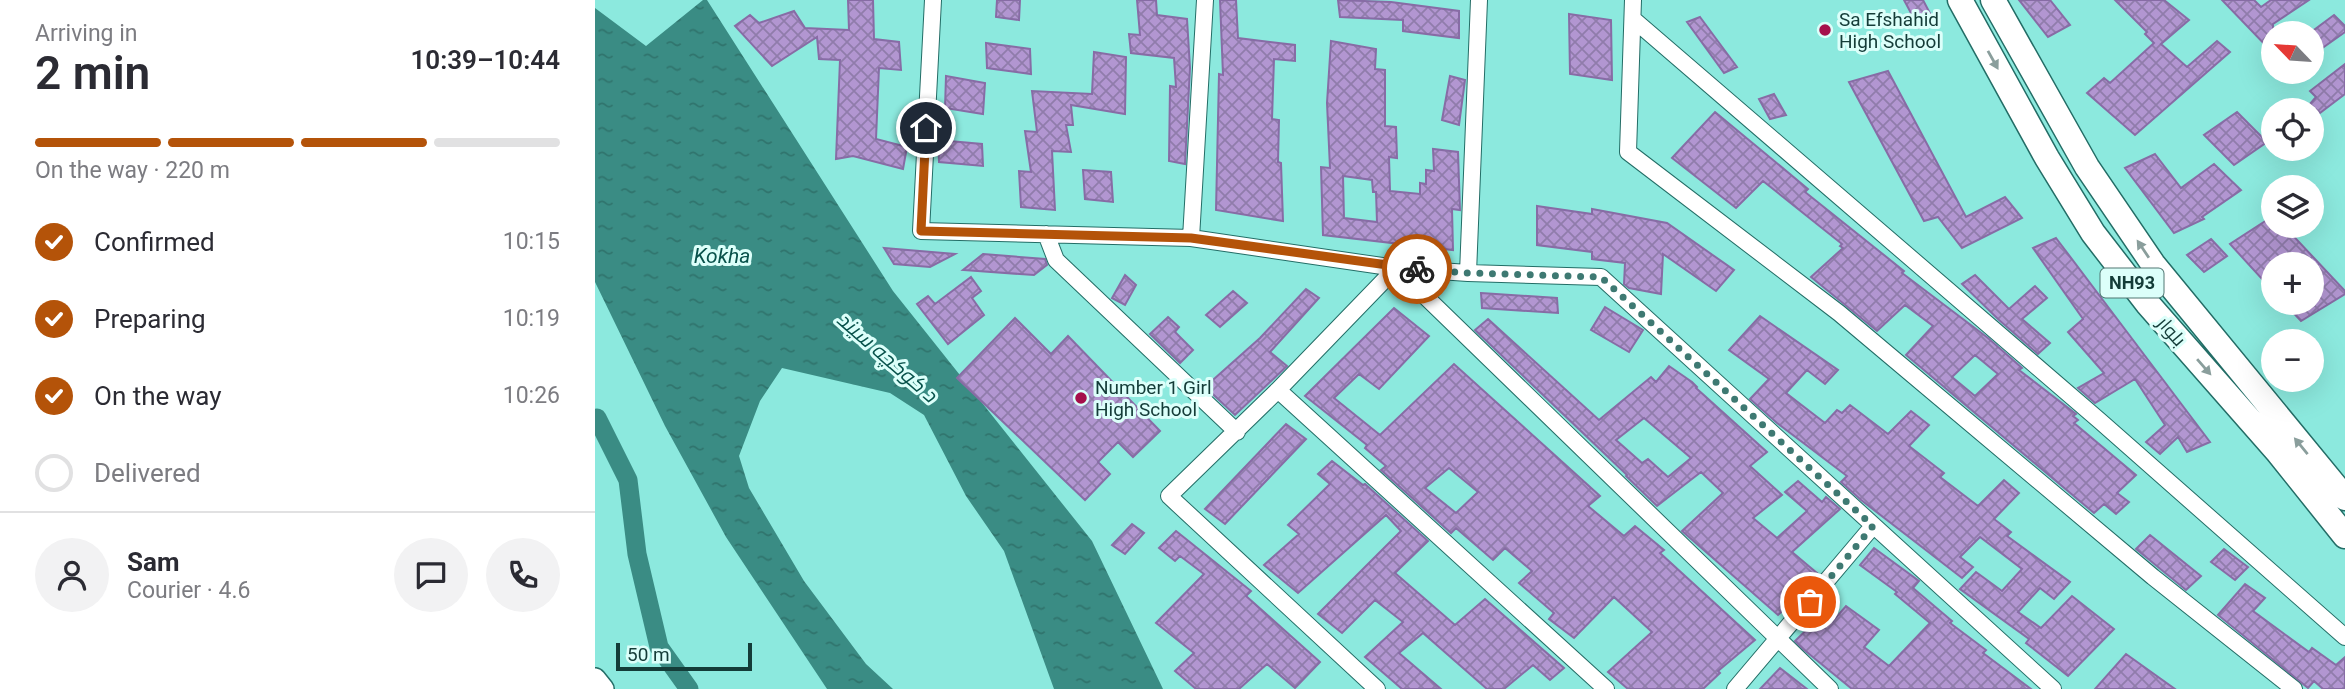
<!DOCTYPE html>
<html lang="en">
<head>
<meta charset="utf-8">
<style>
  :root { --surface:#fff; --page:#f2f2f3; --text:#2b2b33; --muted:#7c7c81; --line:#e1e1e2; --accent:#b45309 }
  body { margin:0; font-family:Roboto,Cairo,sans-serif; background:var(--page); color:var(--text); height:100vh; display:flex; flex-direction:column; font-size:26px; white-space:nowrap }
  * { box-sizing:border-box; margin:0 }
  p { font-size:23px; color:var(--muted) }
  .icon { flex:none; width:38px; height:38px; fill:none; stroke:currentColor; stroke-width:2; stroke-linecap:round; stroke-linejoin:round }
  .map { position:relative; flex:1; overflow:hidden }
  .side { display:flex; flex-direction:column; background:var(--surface); width:595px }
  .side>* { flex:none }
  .needle { width:46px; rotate:295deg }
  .controls { position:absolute; left:1666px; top:21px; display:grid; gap:14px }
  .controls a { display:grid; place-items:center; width:63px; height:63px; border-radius:50%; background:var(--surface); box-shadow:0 7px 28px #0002; font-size:35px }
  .scale { position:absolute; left:21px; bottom:18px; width:136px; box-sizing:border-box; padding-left:7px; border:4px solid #143c38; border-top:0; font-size:19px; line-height:24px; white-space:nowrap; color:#143c38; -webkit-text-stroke:5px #dcfffa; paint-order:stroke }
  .pin { position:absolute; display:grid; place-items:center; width:60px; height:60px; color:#fff; margin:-30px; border:4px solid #fff; border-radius:50%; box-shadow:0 2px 7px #0007 }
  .courier { position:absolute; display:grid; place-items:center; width:70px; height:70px; margin:-35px; border:5px solid #b45309; border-radius:50%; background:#fff; color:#222; box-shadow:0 2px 9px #0007 }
  .headline em { font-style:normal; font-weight:600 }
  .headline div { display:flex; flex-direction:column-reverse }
  .headline { display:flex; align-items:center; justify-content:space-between; height:119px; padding:0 35px }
  h1 { font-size:46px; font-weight:600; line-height:52px }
  .bar { display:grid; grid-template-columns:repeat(4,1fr); gap:10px 7px; align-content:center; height:84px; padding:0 35px }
  .bar i { height:9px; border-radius:5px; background:var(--line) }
  .bar .selected { background:var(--accent) }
  .bar p { grid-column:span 4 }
  .line { display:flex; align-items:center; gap:18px; padding:0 35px; border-top:2px solid var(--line) }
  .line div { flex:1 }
  .round { display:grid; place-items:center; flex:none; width:74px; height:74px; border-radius:37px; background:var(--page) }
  ol { padding:0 35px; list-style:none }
  li { display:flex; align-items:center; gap:21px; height:77px }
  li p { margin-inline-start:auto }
  li .icon { padding:7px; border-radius:50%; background:var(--accent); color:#fff; stroke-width:4 }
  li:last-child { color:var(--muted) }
  li i { width:38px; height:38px; border:4px solid var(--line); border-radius:50% }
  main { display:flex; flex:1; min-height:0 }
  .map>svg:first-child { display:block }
  .water { fill:url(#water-ripples) }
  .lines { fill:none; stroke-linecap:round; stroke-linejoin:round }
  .canal { stroke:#3a8c84; stroke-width:19 }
  .building { fill:url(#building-cross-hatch); stroke:#876ca5; stroke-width:2; fill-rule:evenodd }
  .street-casing { stroke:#236d66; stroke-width:18 }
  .secondary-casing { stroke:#236d66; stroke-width:24 }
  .primary-casing { stroke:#236d66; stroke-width:27 }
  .street { stroke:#fff; stroke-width:16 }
  .secondary { stroke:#fff; stroke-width:21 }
  .primary { stroke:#fff; stroke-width:24 }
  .oneway { fill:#8a9e9c }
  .done { stroke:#3e7972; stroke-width:7; stroke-dasharray:0 12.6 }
  .route { stroke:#b45309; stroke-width:9 }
  .poi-dot { fill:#a50f4b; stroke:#dcfffa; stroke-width:2.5 }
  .labels { text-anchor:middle; stroke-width:6; stroke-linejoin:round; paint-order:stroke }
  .shield { fill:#dcfffa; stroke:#507672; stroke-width:2 }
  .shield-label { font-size:18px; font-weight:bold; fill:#143c38 }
  .poi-label { font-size:19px; fill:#143c38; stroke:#dcfffa; text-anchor:start }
  .street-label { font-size:19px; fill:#143c38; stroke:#dcfffa }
  .water-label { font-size:21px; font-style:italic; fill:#08524b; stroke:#dcfffa }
</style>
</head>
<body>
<main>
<section class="side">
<div class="headline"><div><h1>2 min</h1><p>Arriving in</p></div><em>10:39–10:44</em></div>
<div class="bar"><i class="selected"></i><i class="selected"></i><i class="selected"></i><i></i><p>On the way · 220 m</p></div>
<ol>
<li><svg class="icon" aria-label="check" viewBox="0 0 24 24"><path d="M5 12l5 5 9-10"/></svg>Confirmed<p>10:15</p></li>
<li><svg class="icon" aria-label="check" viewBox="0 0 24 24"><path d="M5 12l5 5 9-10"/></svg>Preparing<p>10:19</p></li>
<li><svg class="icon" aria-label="check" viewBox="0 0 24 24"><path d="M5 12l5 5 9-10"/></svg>On the way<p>10:26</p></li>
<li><i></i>Delivered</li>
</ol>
<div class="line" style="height:126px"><a class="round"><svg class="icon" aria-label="person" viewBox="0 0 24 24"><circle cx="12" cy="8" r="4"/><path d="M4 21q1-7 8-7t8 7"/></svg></a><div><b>Sam</b><p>Courier · 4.6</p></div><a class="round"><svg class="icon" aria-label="chat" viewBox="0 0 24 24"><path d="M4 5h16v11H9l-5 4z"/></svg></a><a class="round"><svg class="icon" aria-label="phone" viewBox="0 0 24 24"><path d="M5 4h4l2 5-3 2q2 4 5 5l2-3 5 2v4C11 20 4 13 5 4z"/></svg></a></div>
</section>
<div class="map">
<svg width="1750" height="689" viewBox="0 0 1750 689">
  <defs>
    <pattern id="water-ripples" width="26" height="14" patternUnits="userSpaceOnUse" patternTransform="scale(1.75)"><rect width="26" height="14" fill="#3a8c84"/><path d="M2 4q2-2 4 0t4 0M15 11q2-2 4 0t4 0" fill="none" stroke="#30746d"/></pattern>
    <pattern id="building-cross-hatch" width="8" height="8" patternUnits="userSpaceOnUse" patternTransform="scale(1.75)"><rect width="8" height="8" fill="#b296d1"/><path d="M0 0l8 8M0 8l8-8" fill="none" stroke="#907cab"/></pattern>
  </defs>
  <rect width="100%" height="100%" fill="#8ce9de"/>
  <path class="water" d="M108 0H112L298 291 497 541 568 689H459L409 551 371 496 329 415 295 393 187 368 165 401 144 456 154 488 209 581 271 664 298 689H232L131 537 70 426 0 282V8L51 46Z"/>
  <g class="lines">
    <path class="canal" d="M2 418 33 480 42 554 64 647 94 689"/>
  </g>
  <path class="building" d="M253 0H278L279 39 304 42 306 70 284 68 281 139 312 147 308 169 258 156 241 159 245 60 224 59 222 37 177 66 140 26 155 15 164 23 199 11 210 28 254 30Z
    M402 0H425L424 20 401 17Z
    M542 0H561L562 15 592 19 595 68 590 164 574 161 575 86 581 87 579 58 536 53 534 34 545 35Z
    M625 0H641L643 38 700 45V61L679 59 677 119 684 120 683 162 686 163 688 221 621 210 624 74 628 75Z
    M743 0 796 2 864 11V38L808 31V20L745 17Z
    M1309 0H1328L1340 23 1324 28Z
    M1424 0H1455L1475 25 1453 37Z
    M1520 0H1569L1594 20 1566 44 1592 67 1622 41 1635 52 1540 135 1492 93 1509 78 1515 83 1559 43 1550 34 1552 32Z
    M1627 0H1659L1666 7 1676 0H1714L1678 24V53Z
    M974 14 1016 20 1017 80 975 74Z
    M1739 15 1750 26V32L1726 49 1717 40 1715 33Z
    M1105 17 1142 67 1129 73 1092 22Z
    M736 41 781 49 780 69 790 70V126L801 127 802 158 794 157 795 191 825 194V183L831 184V170L839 171 838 149 863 152 865 210 857 209 858 250 728 235 726 167 735 168 732 103ZM748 176 777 180 778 192H781L782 222 749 218Z
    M391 43 435 49 436 74 392 68Z
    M499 52 531 57 530 114 476 105 478 125H471L476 152 457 151 460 210 426 207 424 171 436 172 430 131 442 132 437 91 497 94Z
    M1750 64V94L1725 113 1715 104 1721 97 1715 91Z
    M1293 71 1371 217 1410 197 1427 218 1367 248 1343 217 1329 221 1254 82Z
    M351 76 390 83 388 114 350 108Z
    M855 76 870 80 864 125 847 120Z
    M1179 94 1191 115 1175 119 1164 99Z
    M1120 112 1213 189 1210 192 1309 271 1307 273 1393 338 1427 368 1424 370 1481 414 1478 416 1483 420 1479 423 1541 475 1522 493 1534 502 1521 514 1509 504 1499 513 1311 355 1338 326 1310 305 1282 331 1216 277 1248 248 1245 246 1247 244 1168 181 1141 208 1077 158ZM1380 355 1403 374 1380 396 1357 377Z
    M1642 112 1672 142 1639 165 1609 135Z
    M343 140 387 144 388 166 344 162Z
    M1560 154 1586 188 1619 164 1646 190 1607 217 1609 219 1579 233 1530 168Z
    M488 170 516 172 518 202 490 199Z
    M942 206 997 214V209L1072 223 1139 270 1121 291 1068 254 1066 294 1034 288 1029 284 1030 263 997 259V252L942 245Z
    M1678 216V226H1689L1750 291V294L1706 321 1689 303H1717V264H1678V291L1635 244Z
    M1461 238 1532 332 1615 442 1592 452 1583 437 1565 454 1551 442 1570 425 1540 379 1500 403 1483 388 1509 373 1473 332 1488 319 1438 248Z
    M1616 239 1632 256 1609 272 1592 255Z
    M289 248 360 254 335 267 299 264Z
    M388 254 450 259 452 265 439 275 368 270Z
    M530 275 541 285 530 305 517 298Z
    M1380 275 1414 309 1440 286 1452 298 1427 319 1455 343 1443 354 1404 320 1367 284Z
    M376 277 386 291 377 298 389 315 353 344 322 304 333 296 340 304Z
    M711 289 724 298 675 352 692 366 640 415 610 387 665 338Z
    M638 291 652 303 625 327 611 315Z
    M886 293 962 298 963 313 887 308Z
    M1010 307 1048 330 1034 352 996 330Z
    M799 308 834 336 784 389 764 374 739 398 785 435 859 364 1005 496 993 506 1029 536 1040 526 1069 550 1065 553 1160 640 1123 671 1125 673 1108 689H1033L1013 672 1057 632 1019 597 979 638 954 619 959 613 924 583 937 571 910 548 898 560 861 528 856 533 786 470 791 466 770 448 772 445 710 396ZM854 468 883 492 861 513 830 488Z
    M1165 316 1243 370 1230 384 1212 370 1191 393 1230 423 1242 410 1247 413 1255 405 1293 434 1316 411 1334 425 1314 446 1349 473 1345 477 1383 506 1409 480 1424 493 1399 519 1416 532 1412 536 1475 582 1459 599 1445 588 1423 612 1446 628 1477 596 1519 629 1473 676 1431 643 1434 639 1365 589 1381 572 1407 591 1427 569 1385 537 1365 557 1378 567 1367 578 1266 500 1246 482 1252 476 1182 423 1155 399 1174 379 1134 350Z
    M573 317 584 327 580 332 598 350 585 363 555 334Z
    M420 318 456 354 473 336 565 431 538 457 523 442 503 462 515 474 490 500 362 378Z
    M893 319 1004 420 1056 377 1061 382 1074 366 1097 382 1102 387 1101 388 1172 452 1155 466 1187 495 1158 518 1182 538 1212 511 1190 492 1203 481 1227 502 1231 497 1245 509 1197 552 1222 573 1191 601 1195 604 1183 615 1087 531 1128 493 1106 472 1062 506 1031 476 1032 475 880 330ZM1049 418 1096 458 1073 477 1053 459 1047 463 1021 440Z
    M691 424 711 439 630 524 610 509Z
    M737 461 768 485 770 484 833 541 800 573 860 625 890 599 969 668 955 680 938 665 909 689H892L828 633 804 653 846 689H807L770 657 808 622 780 600 747 633 723 614 806 531 791 515 703 593 669 565 704 534 693 525 735 484 723 474Z
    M537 524 549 533 530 554 517 545Z
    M581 531 656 591 651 596 725 662 700 688 672 664 644 689H601L580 671 599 653 561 623 609 574 585 556 580 561 564 548Z
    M1555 535 1606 576 1591 590 1541 549Z
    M1279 548 1324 581 1318 588 1357 621 1355 623 1391 650 1388 653 1436 689H1257L1208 649 1200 641 1228 614 1238 621 1251 606 1284 630 1269 647 1294 666 1335 623 1300 594 1302 592 1265 565Z
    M1629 549 1653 567 1640 580 1616 562Z
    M1650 584 1670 598 1658 611 1714 652 1717 648 1741 665 1750 657V689H1728L1719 681 1713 688 1623 615Z
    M1531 654 1580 689H1500Z
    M1185 668 1212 689H1165Z"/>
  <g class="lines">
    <defs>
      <path id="street" d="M338 0 326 231 596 238 801 268 873 273 1006 277 1458 689
        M1038 0 1033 152 1244 313 1558 577 1699 689
        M1038 19 1505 421 1750 637
        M451 234 461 260 642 432
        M596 238 610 0
        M873 273 884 0
        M683 390 574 496 782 689
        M1011 689 683 390 801 268 1235 689
        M1140 689 1278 526"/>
      <path id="secondary" d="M0 679 8 689"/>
      <path id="primary" d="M1365 0 1452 158 1498 233 1552 303 1682 451 1750 536
        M1398 0 1492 167 1558 264 1750 498"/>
    </defs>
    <use href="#street" class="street-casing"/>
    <use href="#secondary" class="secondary-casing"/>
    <use href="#primary" class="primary-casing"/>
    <use href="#street" class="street"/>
    <use href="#secondary" class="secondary"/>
    <use href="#primary" class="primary"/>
  </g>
  <defs><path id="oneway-solid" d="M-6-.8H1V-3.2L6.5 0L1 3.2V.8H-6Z" transform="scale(1.75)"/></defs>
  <g class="oneway">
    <use href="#oneway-solid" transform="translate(1398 60) rotate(61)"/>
    <use href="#oneway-solid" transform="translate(1548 249) rotate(-124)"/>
    <use href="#oneway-solid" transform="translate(1609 367) rotate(49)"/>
    <use href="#oneway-solid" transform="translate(1706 446) rotate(-129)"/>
  </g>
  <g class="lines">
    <path class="done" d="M822 269 873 273 1006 277 1278 526 1215 602"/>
    <path class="route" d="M331 128 326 231 596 238 822 269"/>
  </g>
  <g class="poi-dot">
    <circle cx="1230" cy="30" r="7"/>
    <circle cx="486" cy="398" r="7"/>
  </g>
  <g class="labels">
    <rect class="shield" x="1505.5" y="268.5" width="63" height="29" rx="5"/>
    <g class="shield-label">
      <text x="1537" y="289">NH93</text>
    </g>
    <g class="poi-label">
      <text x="1244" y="26">Sa Efshahid<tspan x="1244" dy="22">High School</tspan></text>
      <text x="500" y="394">Number 1 Girl<tspan x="500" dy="22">High School</tspan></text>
    </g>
    <g class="street-label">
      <text transform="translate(1577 331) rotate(49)" y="7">بلوار</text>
    </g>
    <g class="water-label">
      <text x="127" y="263">Kokha</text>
      <text transform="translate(292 357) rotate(41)" y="7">د کوکچه سیند</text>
    </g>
  </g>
</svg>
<div class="controls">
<a><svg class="needle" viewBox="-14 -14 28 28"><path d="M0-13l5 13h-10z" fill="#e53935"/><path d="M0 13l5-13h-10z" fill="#7c7c81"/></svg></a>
<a><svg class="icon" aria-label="locate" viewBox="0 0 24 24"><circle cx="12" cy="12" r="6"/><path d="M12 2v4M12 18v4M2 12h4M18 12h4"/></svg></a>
<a><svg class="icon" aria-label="layers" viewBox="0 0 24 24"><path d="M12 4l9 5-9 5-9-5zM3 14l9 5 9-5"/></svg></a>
<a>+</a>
<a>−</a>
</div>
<div class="scale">50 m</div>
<div class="pin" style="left:1215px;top:602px;background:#ea580c"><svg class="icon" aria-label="bag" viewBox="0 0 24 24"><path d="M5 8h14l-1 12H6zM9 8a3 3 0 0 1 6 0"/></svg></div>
<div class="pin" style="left:331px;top:128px;background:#1f2937"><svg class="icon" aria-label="home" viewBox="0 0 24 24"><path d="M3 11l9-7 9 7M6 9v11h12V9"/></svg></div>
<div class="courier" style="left:822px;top:269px"><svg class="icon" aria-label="bike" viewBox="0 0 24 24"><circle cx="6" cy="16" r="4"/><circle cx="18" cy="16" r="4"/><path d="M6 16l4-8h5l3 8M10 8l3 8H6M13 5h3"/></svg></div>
</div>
</main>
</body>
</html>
